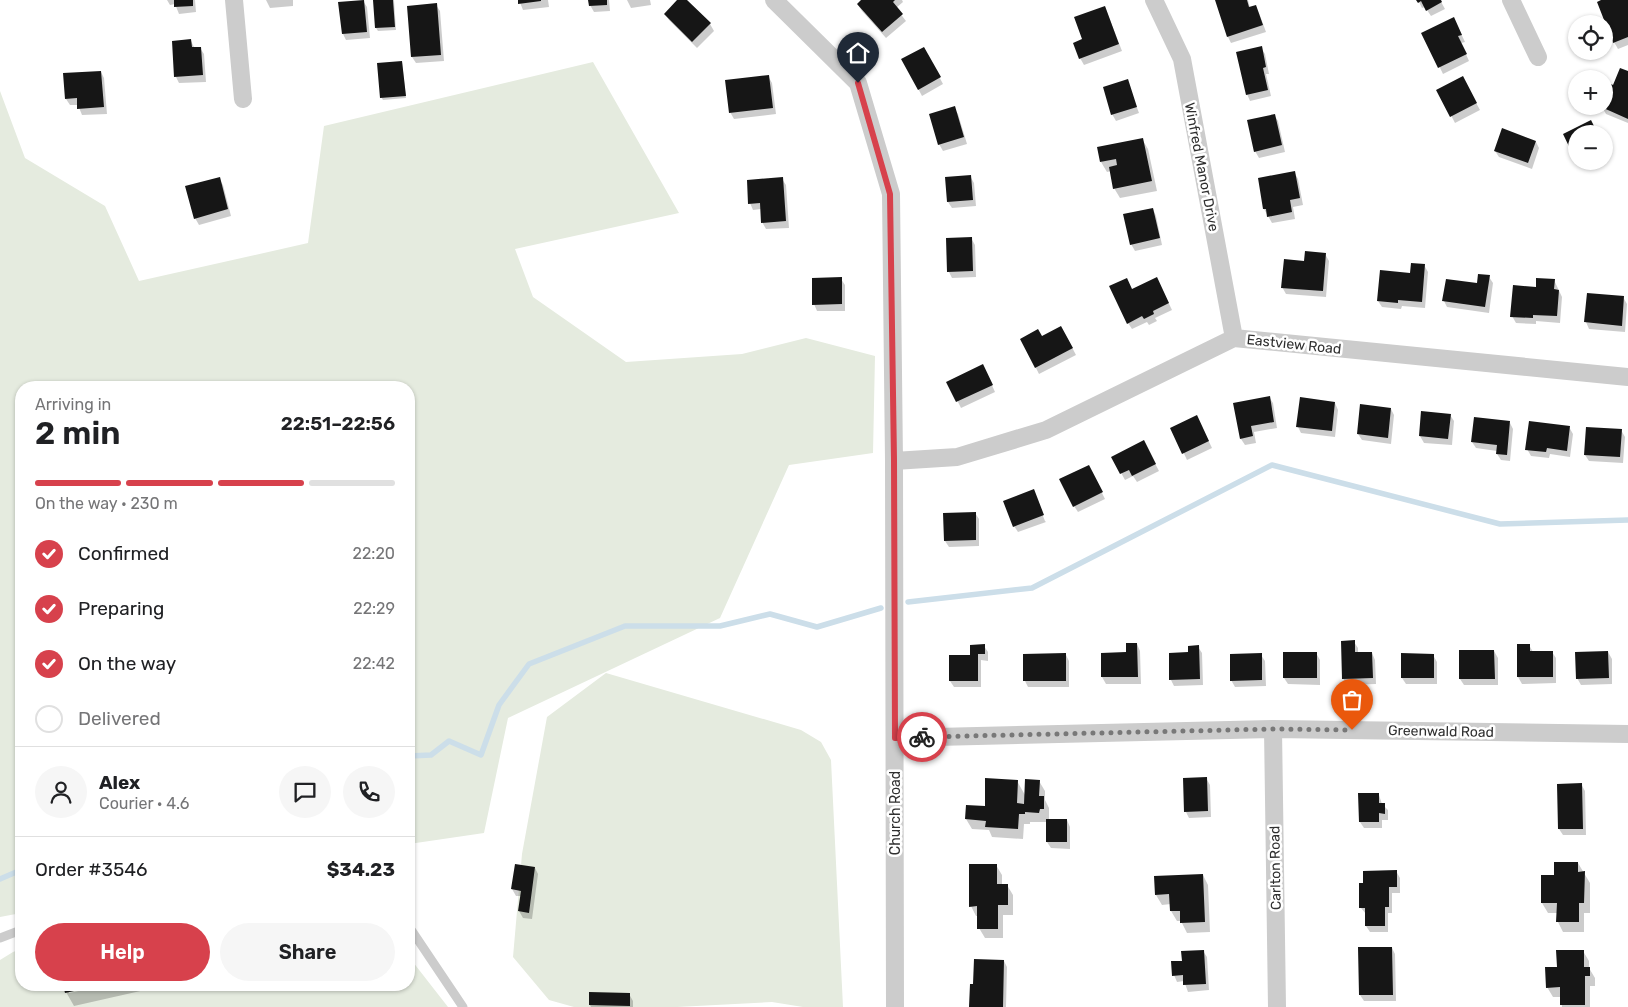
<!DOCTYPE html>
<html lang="en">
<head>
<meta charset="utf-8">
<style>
  :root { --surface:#fff; --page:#f6f6f6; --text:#202124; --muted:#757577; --line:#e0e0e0; --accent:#d7414c }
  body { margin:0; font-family:Rubik,sans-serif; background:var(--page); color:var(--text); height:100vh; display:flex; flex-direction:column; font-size:19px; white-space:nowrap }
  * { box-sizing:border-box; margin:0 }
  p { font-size:16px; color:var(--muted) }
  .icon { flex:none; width:28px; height:28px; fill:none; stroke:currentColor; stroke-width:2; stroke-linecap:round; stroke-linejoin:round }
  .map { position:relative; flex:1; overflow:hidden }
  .drawer { position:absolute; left:15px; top:381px; width:400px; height:610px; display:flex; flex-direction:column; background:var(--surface); border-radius:20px; box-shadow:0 1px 4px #0004 }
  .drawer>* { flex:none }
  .controls { position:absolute; left:1568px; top:15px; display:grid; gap:10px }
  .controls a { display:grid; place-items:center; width:45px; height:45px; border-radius:50%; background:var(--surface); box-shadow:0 1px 4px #0004; font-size:25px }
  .pin { position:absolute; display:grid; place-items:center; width:42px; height:42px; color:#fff; margin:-51px -21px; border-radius:50% 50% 50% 0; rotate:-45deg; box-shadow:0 0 5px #0007 }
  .pin .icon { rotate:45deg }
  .courier { position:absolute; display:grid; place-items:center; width:50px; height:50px; margin:-25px; border:4px solid #d7414c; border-radius:50%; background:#fff; color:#222; box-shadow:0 1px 6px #0007 }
  .overview em { font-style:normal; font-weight:600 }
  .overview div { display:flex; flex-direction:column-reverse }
  .overview { display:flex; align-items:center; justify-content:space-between; height:85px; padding:0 20px }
  h1 { font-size:32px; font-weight:600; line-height:38px }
  .bar { display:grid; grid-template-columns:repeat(4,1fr); gap:8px 5px; align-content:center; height:60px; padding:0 20px }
  .bar i { height:6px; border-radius:4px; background:var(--line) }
  .bar .active { background:var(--accent) }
  .bar p { grid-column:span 4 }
  .line { display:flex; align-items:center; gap:12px; padding:0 20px; border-top:1px solid var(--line) }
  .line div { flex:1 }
  .round { display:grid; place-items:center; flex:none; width:52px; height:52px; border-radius:26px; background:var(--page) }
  ol { padding:0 20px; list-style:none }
  li { display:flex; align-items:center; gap:15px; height:55px }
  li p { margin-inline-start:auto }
  li .icon { padding:5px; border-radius:50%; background:var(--accent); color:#fff; stroke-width:4 }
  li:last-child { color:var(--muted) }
  li i { width:28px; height:28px; border:2px solid var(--line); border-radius:50% }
  .action { display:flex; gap:10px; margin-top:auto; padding:10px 20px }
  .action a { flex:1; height:58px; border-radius:30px; background:var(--accent); color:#fff; font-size:20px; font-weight:600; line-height:58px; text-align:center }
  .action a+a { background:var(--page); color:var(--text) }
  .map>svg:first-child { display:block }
  .green { fill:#e5ebdf }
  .shadow { fill:#0003 }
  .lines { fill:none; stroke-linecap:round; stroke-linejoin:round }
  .stream { stroke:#ccdee9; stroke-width:5.5 }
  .building { fill:#161616 }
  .lane { stroke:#ccc; stroke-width:9 }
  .street { stroke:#ccc; stroke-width:18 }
  .done { stroke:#787878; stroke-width:5; stroke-dasharray:0 9 }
  .route { stroke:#d7414c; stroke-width:6 }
  .labels { text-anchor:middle; stroke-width:5; stroke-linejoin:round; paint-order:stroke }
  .street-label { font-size:14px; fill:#2f2f2f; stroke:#fff }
</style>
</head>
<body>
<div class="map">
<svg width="1628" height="1007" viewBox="0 0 1628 1007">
  <rect width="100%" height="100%" fill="#fff"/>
  <path class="green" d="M593 62 679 213 515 249 533 297 626 362 742 354 806 338 875 356 873 453 789 465 720 618 508 718 484 833 409 844V388H21V913L0 917V91L25 158 105 206 139 281 308 243 324 126Z
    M606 673 801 730 821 742 831 760 843 1007H803L772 1002 677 1007H574L549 1000 513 957 522 854 547 717Z
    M21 949V985H409V957L448 1007H0V960L13 952Z"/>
  <path class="shadow" d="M167 0H195L196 12 179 14 175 4 170 5Z
    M266 0H293V6L270 8Z
    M374 0H394L396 30 378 31 376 28Z
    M519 0H548L549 7 523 10Z
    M590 0H609L610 11 594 12 590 5Z
    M627 0H650L651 5 631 8Z
    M679 0H686L710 24 714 31 697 48 669 20 665 14Z
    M863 0H902L903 2 896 8 906 21 886 38 862 11 858 5Z
    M1216 0H1248L1250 8 1256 7 1259 13 1266 32 1231 43 1228 37Z
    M1418 0H1440L1445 9 1431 16 1425 7 1422 8Z
    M1605 0H1628V45L1618 49 1614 42Z
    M363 1 367 7 370 38 346 40 343 34Z
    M436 5 440 11 444 61 416 63 412 57Z
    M1105 7 1122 51 1084 65 1080 58 1084 40Z
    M1457 25 1465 42 1461 43 1469 61 1443 74 1423 33Z
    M191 41 194 47 200 48 204 54 206 82 179 83 176 77Z
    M924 48 943 84 922 96 903 60Z
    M1261 48 1265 54 1269 74H1266L1271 96 1250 101 1247 94Z
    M402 62 406 98 383 100 381 97Z
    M101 72 104 78 107 114 82 115 78 105H70L66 99Z
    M1628 73V123L1606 114 1602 107 1604 106 1611 86 1614 87Z
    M768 76 772 83 776 114 734 119 730 112Z
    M1462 77 1480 110 1455 123 1438 90Z
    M1127 81 1139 113 1116 121 1112 114Z
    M954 108 958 114 967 144 943 151 939 144Z
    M1274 115 1278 121 1285 152 1259 158 1255 151Z
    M1142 139 1148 149 1157 191 1120 198 1114 188 1111 171 1107 172 1101 162Z
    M1536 142 1539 148 1532 169 1499 157 1495 151Z
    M1578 161H1586L1580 164Z
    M1294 172 1298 179 1303 205 1293 207 1295 219 1272 223 1264 209Z
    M970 176 974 183 976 206 952 208 948 202Z
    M219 179 223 185 231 216 199 225 195 218Z
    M782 179 786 185 789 228 766 229 762 222 761 209 753 210 750 203Z
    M1153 209 1156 216 1162 245 1135 251 1131 244Z
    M971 238 975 245 976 277 952 278 949 272Z
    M1325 254 1329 261 1326 297 1286 294 1282 287 1305 263Z
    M1424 265 1428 272 1425 308 1402 306 1401 309 1382 307 1378 301Z
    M1489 277 1493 283 1489 313 1447 307 1444 301Z
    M841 279 845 285V311H817L814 304Z
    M1554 280 1562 297 1560 323 1536 321V324L1516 323 1512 316 1537 288Z
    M1160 285 1172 310 1155 318 1157 321 1149 325 1147 322 1132 329 1128 323 1132 290Z
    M1623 297 1627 304 1625 332 1589 329 1586 322Z
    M1065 334 1076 355 1039 374 1036 368 1042 338Z
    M986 372 995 392 961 408 948 382Z
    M1269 397 1273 403 1277 428 1254 432 1256 443 1245 445 1241 439Z
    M1335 403 1338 410 1335 437 1301 433 1298 427Z
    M1391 409 1394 415 1391 444 1362 440 1358 434Z
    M1450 415 1454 421 1452 445 1424 443 1420 436Z
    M1200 423 1212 448 1187 460 1172 428Z
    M1510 423 1513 429 1510 461 1501 460 1497 454V451L1476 448 1472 442Z
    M1569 427 1573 434 1570 457 1550 454 1549 458 1531 456 1527 449Z
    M1621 430 1625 437 1623 463 1589 461 1585 455Z
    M1147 448 1159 471 1137 482 1133 476 1125 480 1113 458Z
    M1092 473 1105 499 1078 512 1074 506Z
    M1035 496 1045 521 1046 522 1018 532 1014 526Z
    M975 513 979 519V546L949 547 945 541Z
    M1354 642 1358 648V653H1372L1375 660 1376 684 1347 685 1343 678Z
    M1137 644 1140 651 1141 684H1106L1102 677V654H1127Z
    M1518 645H1529L1533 652H1552L1556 658V683L1522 684 1518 677Z
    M984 646 988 652V661L981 660V687H954L950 681 971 656Z
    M1198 647 1202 653 1203 685 1174 686 1171 680 1189 653Z
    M1494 651 1498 658V685H1464L1460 679Z
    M1608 652 1612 659V684L1581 685 1577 678Z
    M1316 653 1320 660V685L1288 684 1284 678Z
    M1066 655 1069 661V687H1028L1025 681Z
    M1261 655 1265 661 1266 686 1235 687 1231 680Z
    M1433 655 1437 662V684H1406L1402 678Z
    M1206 778 1210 785 1211 817 1189 818 1186 812Z
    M1017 781 1025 795 1039 781 1045 791V800L1049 808V820H1067L1070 827V849L1051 848 1047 842V822H1030V824H1024L1023 839 992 837 989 830 972 829 966 819 967 806 986 807Z
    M1581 784 1585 791 1586 835H1563L1559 829Z
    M1379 795 1382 804 1388 810V820H1382V828H1364L1360 822Z
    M1578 863 1590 883V913H1584V932H1563L1558 922V913H1548L1542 903Z
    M996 865 1002 875V885H1007L1013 895V915H1003V938H985L979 928 978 916H976L971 906Z
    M535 868 538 874 532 919 523 918 519 911 522 896H516L512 889Z
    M1396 871 1400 878V893H1392V913H1388V932H1370L1366 926V914L1361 908Z
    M1203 875 1208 885 1210 932 1187 933 1181 921H1177L1171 911V904L1162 905 1156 895Z
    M1392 948 1395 954 1396 1001H1364L1360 995Z
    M1203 951 1207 957 1209 990 1188 992 1184 981 1177 982 1174 975 1183 962Z
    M1583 951 1589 961V968L1595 978V986H1590V1007H1562L1561 997H1553L1547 987 1558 969Z
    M1004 961 1007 967 1006 1007H971Z
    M65 985H95L69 991V993L106 985H167L74 1006 66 992Z
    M629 994 633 1001V1007H591L590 1005Z"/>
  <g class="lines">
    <path class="stream" d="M908 602 1032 588 1272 465 1500 524 1628 520
      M409 756 431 755 449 741 481 755 499 705 529 664 625 626H720L770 614 817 627 881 608
      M0 879 21 870"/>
  </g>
  <path class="building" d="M174 0H193V6L174 7Z
    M364 0 367 32 342 34 338 2Z
    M373 0H393L395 27 375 28Z
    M518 0H541V1L518 4Z
    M588 0H607V5L589 6Z
    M677 0H687L711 23 692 42 664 14Z
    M861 0H895L893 2 903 14 882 32 857 4Z
    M1215 0H1247L1249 7 1256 5 1263 25 1227 37Z
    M1416 0H1441L1442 2 1426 11 1421 1 1418 3Z
    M1601 0H1628V37L1613 43 1597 2Z
    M437 3 441 55 411 57 407 6Z
    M1105 6 1119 44 1079 59 1073 43 1082 39 1074 17Z
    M1454 17 1462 35 1458 36 1467 54 1438 68 1421 33Z
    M191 39 192 47H201L203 75 174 77 172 41Z
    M1262 46 1266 67 1263 68 1268 90 1246 95 1236 52Z
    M924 47 941 77 918 90 901 59Z
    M402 61 406 96 380 98 377 63Z
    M1620 68 1628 71V119L1599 106H1604V100L1611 84 1613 85Z
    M101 71 104 107 77 109V98L65 99 63 73Z
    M769 75 773 108 729 113 725 80Z
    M1463 76 1477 103 1450 117 1436 90Z
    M1128 79 1137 107 1111 115 1103 87Z
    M955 106 964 137 938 145 929 114Z
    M1275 114 1282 145 1254 152 1247 120Z
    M1591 120 1598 134H1576V161L1563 134Z
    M1502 128 1536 141 1528 163 1494 151Z
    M1143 138 1152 181 1113 189 1109 167 1117 165 1116 159 1100 162 1097 147Z
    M1295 171 1300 198 1290 200 1292 212 1267 217 1266 209H1263L1258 178Z
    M971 175 973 200 947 202 945 177Z
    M220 177 228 209 194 219 185 186Z
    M783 177 786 221 761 223 760 203 748 204 747 180Z
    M1153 208 1160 238 1130 245 1123 214Z
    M972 237 973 271 947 272 946 238Z
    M1305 251 1326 253 1323 291 1281 288 1284 259 1304 261Z
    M1411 263 1425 264 1422 302 1398 300V303L1377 301 1380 270 1410 273Z
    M1478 274 1490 275 1485 307 1442 301 1446 279 1477 283Z
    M842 277V304L812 305V278Z
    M1157 277 1169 303 1153 311 1154 314 1144 319 1142 316 1127 324 1109 286 1127 278 1132 289Z
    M1536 278 1555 279 1554 289 1559 290 1557 316 1533 315V318L1510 317 1513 285 1536 287Z
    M1587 293 1624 296 1622 326 1584 322Z
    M1061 326 1073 348 1035 368 1020 339 1038 329 1042 336Z
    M983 364 993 385 956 402 946 382Z
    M1270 396 1274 422 1251 426 1253 436 1240 439 1233 403Z
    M1300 397 1335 402 1332 431 1296 427Z
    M1360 404 1391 408 1388 438 1357 434Z
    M1421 411 1451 414 1448 439 1419 436Z
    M1197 415 1209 441 1182 454 1170 428Z
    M1474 417 1510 421 1507 455 1496 454 1497 445 1471 442Z
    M1529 421 1570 426 1567 451 1547 448 1546 452 1525 450Z
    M1586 427 1622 429 1620 457 1584 455Z
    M1144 440 1156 464 1132 476 1129 470 1120 474 1111 457Z
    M1089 465 1103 492 1073 507 1059 479Z
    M1034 489 1044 515 1013 527 1003 501Z
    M976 512V540L944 541 943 513Z
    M1355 640V652H1372L1373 678 1342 679 1341 641Z
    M1126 643H1137L1138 677H1101V653L1126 652Z
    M985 644V654H978V681H949V655H970V645Z
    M1517 644H1530V651H1553V677H1517Z
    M1199 645 1200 679 1169 680V653L1188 652V646Z
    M1459 650H1494L1495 679H1459Z
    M1608 651 1609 678 1576 679 1575 652Z
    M1283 652H1317V678H1283Z
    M1066 653V681H1023V654Z
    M1262 653V680L1230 681V654Z
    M1401 653 1434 654V678H1401Z
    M1207 777 1208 811 1184 812 1183 778Z
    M985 778 1018 780 1017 803 1024 804 1025 779 1040 780 1039 796H1044V809H1040L1039 813 1025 812V814H1019L1018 829 985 827 986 821 965 819 966 805 985 806Z
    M1582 783 1583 829H1558L1557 784Z
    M1358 793H1379V803H1385V814L1379 813V822H1359Z
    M1046 819H1067V842H1046Z
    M1554 862H1578V872L1585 871 1584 903H1579V922H1556L1557 903H1541V875H1554Z
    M515 864 535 867 529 913 518 911 521 891 511 889Z
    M969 864H997V884H1008V905H998V929H977V906L969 907Z
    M1397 870V887H1389V907H1385V926H1365V908H1359V883H1363V871Z
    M1203 874 1205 922 1180 923V911H1170L1169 894 1155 895 1154 876Z
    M1358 947H1392L1393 995H1359Z
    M1204 950 1206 984 1183 985V975L1172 976 1171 961H1182L1181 951Z
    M1556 950H1584V967H1590V976H1585V1005H1560V987L1546 988 1545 967H1557Z
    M974 959 1004 960 1003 1007H969L970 984H973Z
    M63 985H97V986L65 993Z
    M589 992 630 993V1006L589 1005Z"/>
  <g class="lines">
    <path class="lane" d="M409 929 412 931 463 1007
      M0 938 21 930"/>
    <path class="street" d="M234 0 243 99
      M774 0 858 83 891 194 894 461 895 1007
      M1154 0 1182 59 1234 338
      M1511 0 1538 57
      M894 461 957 457 1046 430 1234 338 1628 377
      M1273 729 1277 1007
      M895 738 1273 729 1628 734"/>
  </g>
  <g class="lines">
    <path class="done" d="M922 737 1273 729 1352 730"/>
    <path class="route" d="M858 83 890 194 894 460 895 738 922 737"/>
  </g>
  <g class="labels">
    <g class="street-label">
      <text transform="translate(1202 167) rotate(79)" y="5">Winfred Manor Drive</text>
      <text transform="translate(1294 344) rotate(6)" y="5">Eastview Road</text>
      <text transform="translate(1441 731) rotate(1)" y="5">Greenwald Road</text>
      <text transform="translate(895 813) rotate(-90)" y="5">Church Road</text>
      <text transform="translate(1275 868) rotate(-91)" y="5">Carlton Road</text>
    </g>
  </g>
</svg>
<div class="controls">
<a><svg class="icon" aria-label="locate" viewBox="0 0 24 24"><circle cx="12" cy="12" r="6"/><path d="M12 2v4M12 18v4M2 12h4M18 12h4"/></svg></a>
<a>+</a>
<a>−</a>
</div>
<div class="pin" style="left:1352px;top:730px;background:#ea580c"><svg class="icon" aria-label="bag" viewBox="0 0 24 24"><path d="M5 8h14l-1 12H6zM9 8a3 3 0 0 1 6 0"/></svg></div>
<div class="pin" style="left:858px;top:83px;background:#1f2937"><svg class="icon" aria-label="home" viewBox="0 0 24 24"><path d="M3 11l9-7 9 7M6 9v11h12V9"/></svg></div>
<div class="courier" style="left:922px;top:737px"><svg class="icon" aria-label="bike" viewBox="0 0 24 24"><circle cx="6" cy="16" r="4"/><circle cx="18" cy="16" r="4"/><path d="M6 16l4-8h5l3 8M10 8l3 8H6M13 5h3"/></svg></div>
<section class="drawer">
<div class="overview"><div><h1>2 min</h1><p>Arriving in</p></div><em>22:51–22:56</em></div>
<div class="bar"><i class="active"></i><i class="active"></i><i class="active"></i><i></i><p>On the way · 230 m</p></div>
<ol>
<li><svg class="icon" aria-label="check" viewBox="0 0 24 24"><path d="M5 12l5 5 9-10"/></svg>Confirmed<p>22:20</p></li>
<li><svg class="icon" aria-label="check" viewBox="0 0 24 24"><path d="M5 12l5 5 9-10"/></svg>Preparing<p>22:29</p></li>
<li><svg class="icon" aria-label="check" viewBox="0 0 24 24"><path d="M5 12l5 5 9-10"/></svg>On the way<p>22:42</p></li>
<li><i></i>Delivered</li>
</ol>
<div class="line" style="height:90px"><a class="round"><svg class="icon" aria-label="person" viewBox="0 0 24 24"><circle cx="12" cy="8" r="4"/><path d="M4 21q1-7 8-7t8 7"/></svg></a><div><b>Alex</b><p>Courier · 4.6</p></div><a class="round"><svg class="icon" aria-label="chat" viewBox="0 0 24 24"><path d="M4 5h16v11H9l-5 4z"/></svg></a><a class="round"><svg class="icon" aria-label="phone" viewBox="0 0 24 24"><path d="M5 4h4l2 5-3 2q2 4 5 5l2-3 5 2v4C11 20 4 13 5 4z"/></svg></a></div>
<div class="line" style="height:65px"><div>Order #3546</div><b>$34.23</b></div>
<div class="action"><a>Help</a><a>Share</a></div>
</section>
</div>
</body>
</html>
